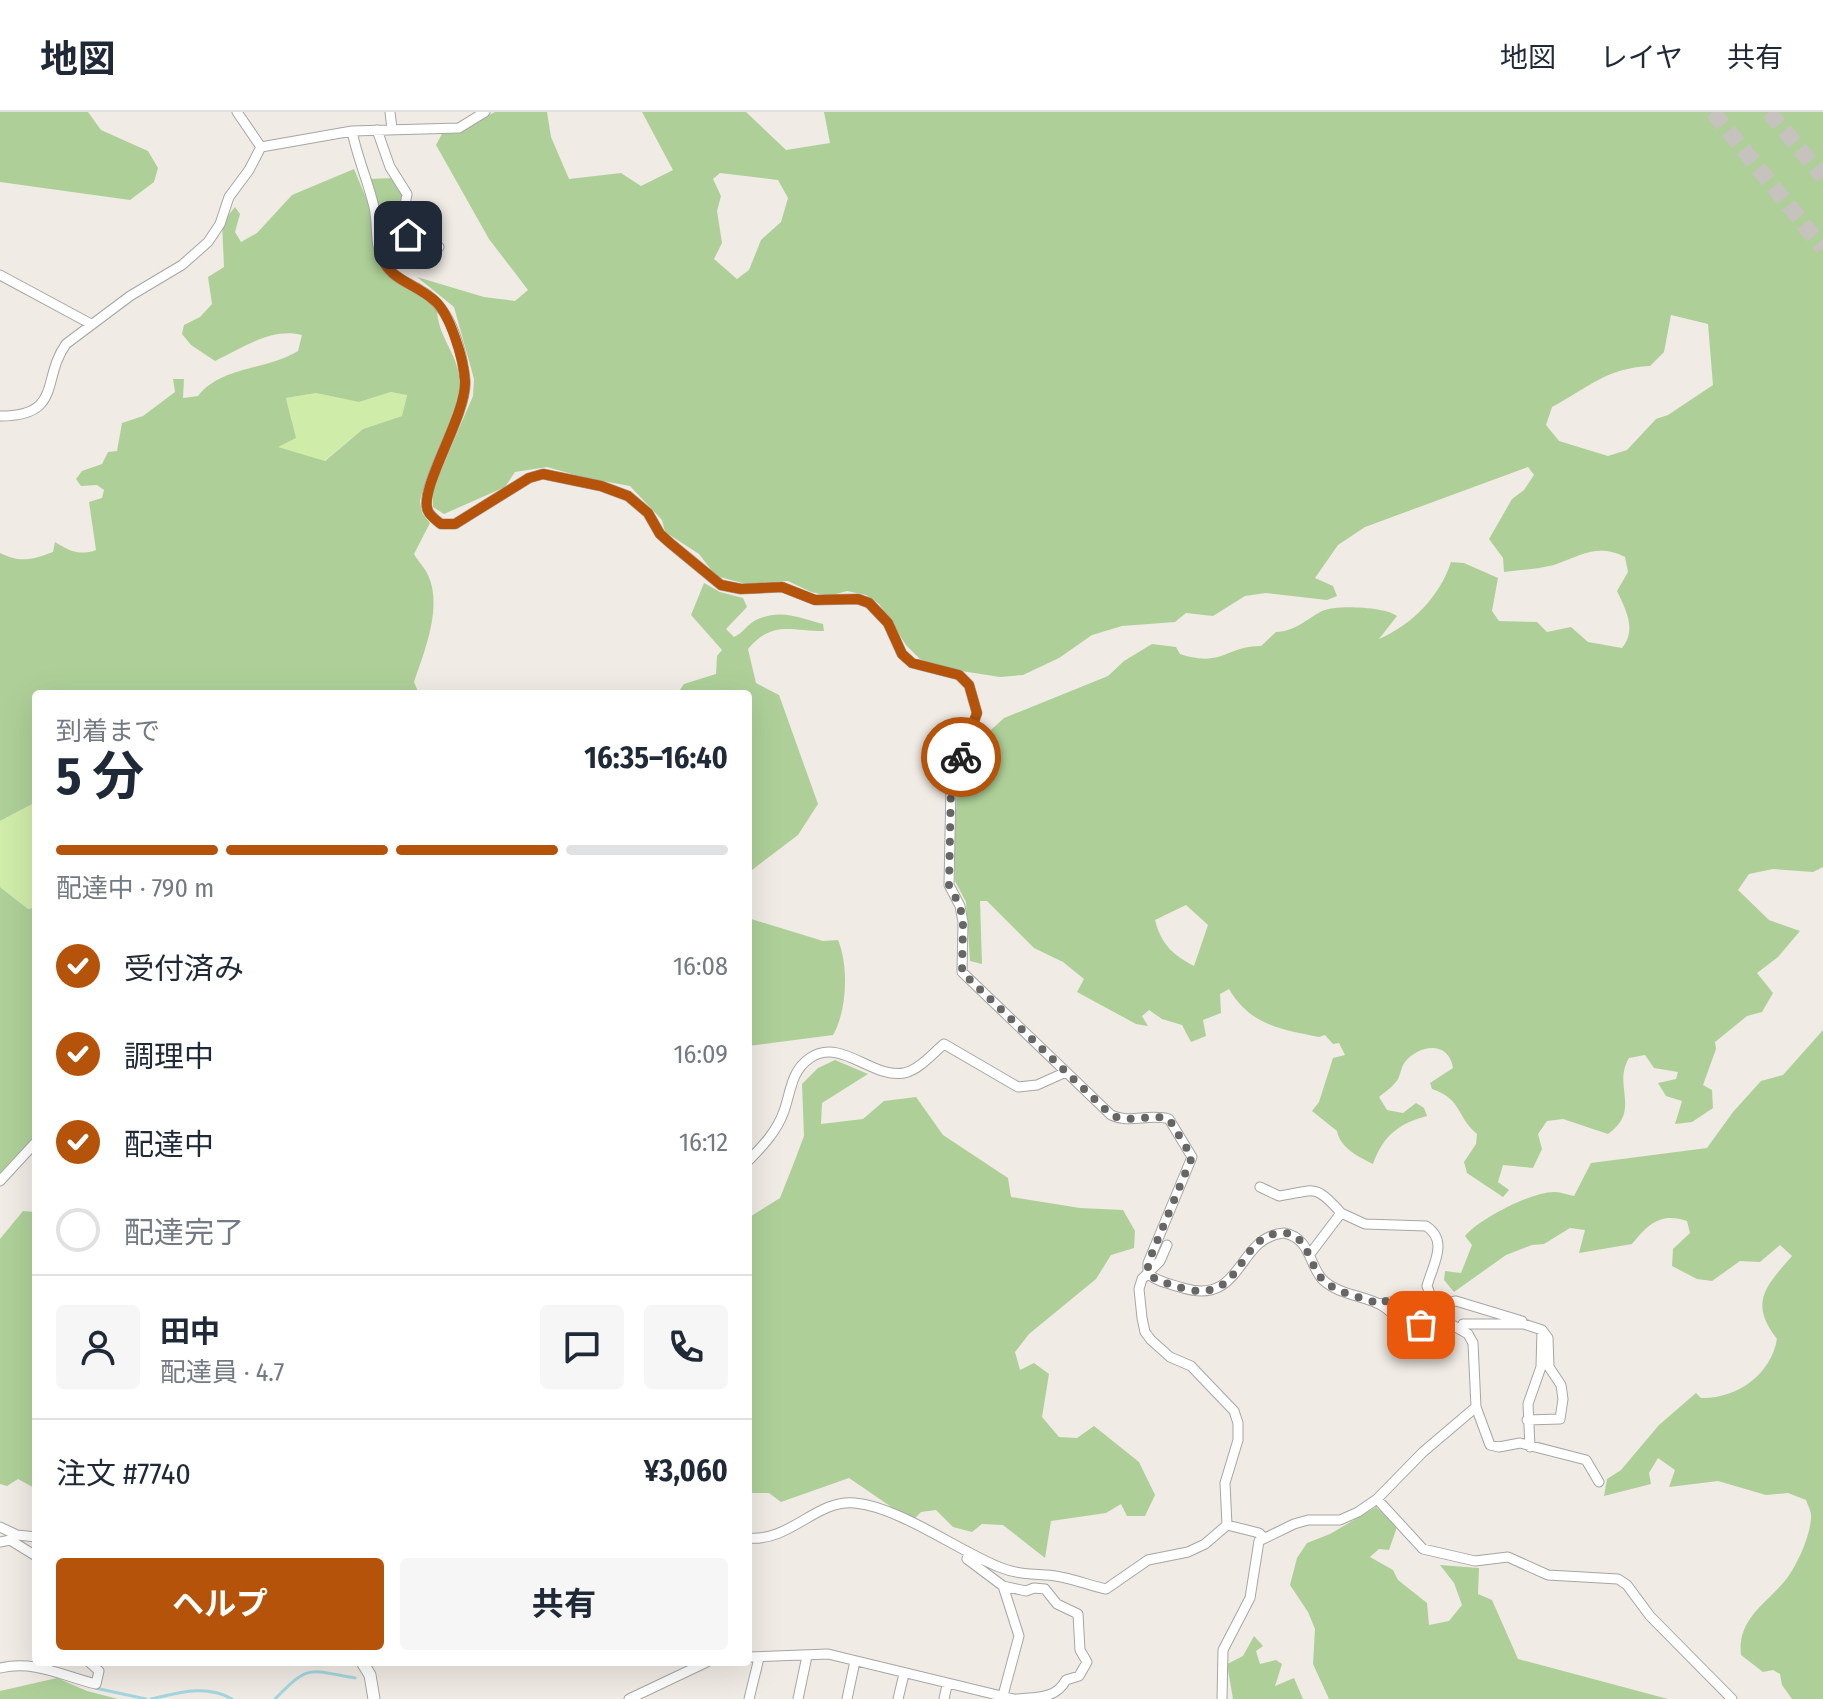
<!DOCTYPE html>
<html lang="ja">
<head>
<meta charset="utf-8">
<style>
  :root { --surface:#fff; --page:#f6f6f7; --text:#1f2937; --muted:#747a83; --line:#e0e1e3; --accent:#b45309 }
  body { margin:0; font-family:"Fira Sans Condensed","Noto Sans JP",sans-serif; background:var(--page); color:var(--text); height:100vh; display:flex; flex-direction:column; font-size:30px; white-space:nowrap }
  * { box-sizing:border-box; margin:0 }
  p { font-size:26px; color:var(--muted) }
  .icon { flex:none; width:44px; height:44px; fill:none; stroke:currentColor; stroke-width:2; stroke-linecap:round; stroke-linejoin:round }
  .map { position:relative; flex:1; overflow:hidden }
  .drawer { position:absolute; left:32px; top:578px; width:720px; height:976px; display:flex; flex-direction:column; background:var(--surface); border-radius:8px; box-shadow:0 8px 32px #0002 }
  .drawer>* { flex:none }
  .pin { position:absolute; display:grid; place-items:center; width:68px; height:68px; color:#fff; margin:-34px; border-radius:16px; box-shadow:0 4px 12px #0006 }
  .courier { position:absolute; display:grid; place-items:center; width:80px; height:80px; margin:-40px; border:6px solid #b45309; border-radius:50%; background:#fff; color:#222; box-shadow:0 2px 10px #0007 }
  .summary em { font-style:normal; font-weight:700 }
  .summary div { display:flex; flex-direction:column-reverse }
  .summary { display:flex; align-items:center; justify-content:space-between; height:136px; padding:0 24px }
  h1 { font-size:52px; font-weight:700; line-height:60px }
  .bar { display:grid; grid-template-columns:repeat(4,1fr); gap:12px 8px; align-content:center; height:96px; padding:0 24px }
  .bar i { height:10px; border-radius:6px; background:var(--line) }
  .bar .selected { background:var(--accent) }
  .bar p { grid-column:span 4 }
  .line { display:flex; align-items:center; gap:20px; padding:0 24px; border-top:2px solid var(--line) }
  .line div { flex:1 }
  .round { display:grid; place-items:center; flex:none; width:84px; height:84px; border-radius:8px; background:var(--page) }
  ol { padding:0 24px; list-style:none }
  li { display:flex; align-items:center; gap:24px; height:88px }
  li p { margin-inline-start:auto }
  li .icon { padding:8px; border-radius:50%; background:var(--accent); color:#fff; stroke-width:4 }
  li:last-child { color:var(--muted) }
  li i { width:44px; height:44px; border:4px solid var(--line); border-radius:50% }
  .action { display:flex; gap:16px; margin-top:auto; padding:16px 24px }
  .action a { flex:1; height:92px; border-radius:8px; background:var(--accent); color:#fff; font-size:32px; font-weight:700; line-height:92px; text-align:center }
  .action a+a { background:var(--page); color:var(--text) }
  header { display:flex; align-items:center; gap:48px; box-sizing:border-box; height:112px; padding:0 40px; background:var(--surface); border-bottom:2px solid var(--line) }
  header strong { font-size:38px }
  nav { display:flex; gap:44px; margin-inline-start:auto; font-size:28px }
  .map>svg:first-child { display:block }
  .grass { fill:#d0eca9 }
  .forest { fill:#aed098; fill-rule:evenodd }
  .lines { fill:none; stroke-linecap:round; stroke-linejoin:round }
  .stream { stroke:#a3d7df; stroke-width:3 }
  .motorway-tunnel { stroke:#c6c2bd; stroke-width:16; stroke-dasharray:16 8; stroke-linecap:butt }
  .minor-casing { stroke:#a6a6a6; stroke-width:11 }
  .tertiary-casing { stroke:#a6a6a6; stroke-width:13 }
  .minor { stroke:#fff; stroke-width:9 }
  .tertiary { stroke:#fff; stroke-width:11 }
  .done { stroke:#686664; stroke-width:8; stroke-dasharray:0 14.4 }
  .route { stroke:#b45309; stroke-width:10 }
</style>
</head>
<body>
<header>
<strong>地図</strong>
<nav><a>地図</a><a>レイヤ</a><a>共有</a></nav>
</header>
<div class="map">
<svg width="1823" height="1587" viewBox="0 0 1823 1587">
  <rect width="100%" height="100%" fill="#f0ebe4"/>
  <path class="grass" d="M391 280 407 282 402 304 363 317 324 349 276 335 292 308 286 286 316 281 359 290Z
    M36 690V795L28 797 0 775V709Z"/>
  <path class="forest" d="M0 0H88L101 18 148 39 158 56 154 70 130 88 0 70Z
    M495 0H547L551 25 569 67 621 61 641 74 673 58 642 0H746L786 38 830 31 824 0H1823V755L1813 760 1773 757 1749 762 1738 778 1769 808 1800 819 1778 845 1757 861 1773 881 1762 900 1747 904 1715 930 1716 937 1703 973 1712 978 1713 996 1692 1010 1675 1012 1682 989 1666 984 1658 971 1676 967 1678 960 1654 956 1645 943 1629 946C1612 974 1642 998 1608 1022L1563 1007 1547 1009 1538 1022 1542 1037 1533 1056 1503 1053 1498 1070 1509 1078 1503 1085 1467 1061 1464 1050 1476 1032 1477 1022C1455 1003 1463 988 1432 977L1430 971 1453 956C1449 929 1420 932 1405 950 1401 955 1401 961 1398 967 1394 974 1385 980 1379 985L1387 998 1403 1001 1416 991 1424 996 1427 1004C1399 1011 1383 1024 1373 1052 1359 1045 1340 1036 1337 1019L1312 999 1319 990 1333 946 1345 943 1339 931 1333 932 1325 923 1319 925C1281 917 1251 914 1229 877L1220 882 1221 901 1203 908 1206 924 1191 930 1182 913 1162 907 1149 898 1142 904 1148 914 1136 912 1077 880 1084 867 1063 850 1034 836 987 789H980L982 852 970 849 966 790 955 769V714L957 680 981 627 1004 606 1108 564 1124 549 1152 532 1176 535 1180 542C1223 556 1225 534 1261 534L1276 520C1296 519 1305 508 1322 499 1335 492 1387 495 1397 504L1379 527C1412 513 1440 484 1451 450L1464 451 1498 466 1492 499 1499 509 1537 510 1547 520 1571 515 1588 530 1622 536C1637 518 1626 498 1617 479L1628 460 1625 445C1597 431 1581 444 1554 453 1538 457 1520 458 1504 460L1503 446 1489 427 1512 387 1524 378 1534 363 1528 355 1365 415 1338 433 1315 466 1333 474 1337 484 1327 488 1266 481 1245 484 1213 504 1186 501 1175 510 1122 514 1092 523 1059 546 1023 563 1000 565 942 556 920 547 906 533 879 492 866 483 847 479 829 484 811 480 788 469 746 472 716 464 699 442 665 420 662 408 630 374 586 366 547 355 515 360 505 375 444 402 433 395 432 379 473 284 474 267 454 195 417 165 484 185 515 189 528 178 489 127 436 33 444 18H460ZM720 61 778 68 788 86 781 110 761 128 749 158 737 167 714 147 722 131 717 99 721 84 713 67ZM1671 203 1708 212 1713 273 1668 303 1656 307 1627 338 1608 344 1559 329 1546 313 1552 295C1588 276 1606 256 1650 254L1664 240ZM1186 793 1208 813 1194 854C1173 843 1161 832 1155 808Z
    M354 57 371 98 373 137 381 152 437 196C437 225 459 242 460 271 461 312 429 349 420 389L422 401 430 411 414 442C418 449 425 456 428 463 443 495 424 540 414 570L419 582H36V690L0 709V441C20 451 32 448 53 440L55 430C69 439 80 444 96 438L89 390 102 386 104 378 97 373 81 374 76 367 82 359 102 352 108 340 117 339 122 311 143 304 175 280 173 267H184L183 286 198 284C221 254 268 258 298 239L302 223C272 215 242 236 215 249L191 233 182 222 184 213 200 205 212 192 208 165 224 155 222 111 235 95 240 102 235 120 241 130 257 121 292 83ZM391 280 407 283 402 304 363 317 325 349 278 335 296 326 286 286 316 281 359 290Z
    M395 66 404 83 398 100 382 103 369 67Z
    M704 471 720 480 743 486 747 495 726 517 734 525C743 521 747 513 754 509 779 496 798 505 823 512L824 519C789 519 773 508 748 537L756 571 779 583 818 692 798 723 748 761V582H677L684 572 716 562 717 544 722 538 691 503Z
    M0 775 28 797 36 795V1027L0 1066Z
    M748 806 823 829 838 828C849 854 847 899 833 923L748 934Z
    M1823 918V1587H1792L1782 1573 1780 1562 1773 1558 1763 1560 1741 1543C1737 1508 1764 1493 1784 1470 1796 1456 1810 1425 1811 1406 1812 1400 1808 1394 1806 1388L1788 1381 1766 1383 1718 1369 1669 1375 1675 1358 1658 1346 1649 1361 1651 1372 1604 1384 1607 1367 1621 1358 1659 1313 1696 1281 1701 1286C1736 1287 1771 1263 1777 1227 1749 1191 1765 1175 1792 1144L1780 1133 1760 1150 1740 1149 1712 1169 1697 1167 1672 1154 1673 1137 1690 1121 1687 1109C1661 1100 1648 1112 1632 1132L1579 1141 1585 1118 1570 1116 1544 1132 1532 1133 1506 1143 1454 1180 1444 1168 1445 1159 1461 1161 1472 1133 1465 1124C1479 1107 1533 1079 1555 1080 1561 1080 1568 1083 1574 1084L1591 1051 1707 1036 1733 1000 1761 969 1783 963Z
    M835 948 868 962 822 991 821 1012 863 1007 884 989 916 985 943 1023 1008 1066 1011 1085 1080 1096 1123 1098 1135 1119 1134 1136 1111 1143 1096 1167 1029 1222 1015 1240 1020 1258 1034 1251 1049 1262 1042 1305 1059 1325 1077 1326 1094 1314 1139 1350 1155 1383 1145 1404H1127L1121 1392 1106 1401 1051 1409 1045 1446 1003 1413 982 1412 972 1420 953 1415 936 1398 921 1400 912 1409 849 1366 781 1390 769 1381H748V1106L780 1086 795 1048 804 1024 802 972 818 956Z
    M23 1099 36 1100V1377L18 1367 7 1374 0 1372V1127Z
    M1376 1395 1397 1415 1389 1438 1379 1437 1370 1445 1393 1458 1398 1468 1427 1491 1429 1513 1449 1509 1462 1493 1454 1471 1440 1453 1479 1456 1478 1482 1492 1488 1518 1547 1668 1587H1329L1313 1552 1315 1517 1308 1500 1290 1473 1297 1446 1307 1431 1330 1422Z
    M1254 1524 1263 1534 1256 1539 1260 1552 1276 1548 1282 1552 1275 1574 1294 1566 1303 1587H1233L1227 1552 1243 1544Z
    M57 1566 87 1579 118 1587H0V1579Z"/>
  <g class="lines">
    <path class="stream" d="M95 1576 146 1587
      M151 1587C178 1581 206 1572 232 1587
      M275 1587C309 1552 308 1558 355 1566"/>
    <path class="motorway-tunnel" d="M1713 0 1823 136
      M1769 0 1823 65"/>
    <defs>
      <path id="minor" d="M237 0 261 35
        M390 0 392 17
        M377 18 390 55 407 82 402 109 414 138
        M352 19C357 45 368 69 374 95 378 112 374 132 383 148 391 165 405 169 420 178 450 194 461 234 465 267 469 302 417 376 428 399 431 404 437 409 441 412H455L529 366 543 362 601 374 628 384 648 401 660 422 670 431 721 473 741 477 782 475 815 488 858 487 869 491 888 511 902 542 912 551 959 563 969 573 977 601 951 674 949 773 960 794 963 810 962 860 1111 1003C1130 1012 1149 1001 1169 1007L1192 1045 1148 1151V1162
        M261 35 352 19 459 16 485 0
        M380 142 439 135
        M0 163 91 212
        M0 304C63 304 41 267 66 232L130 184 182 153 208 130 220 112 229 85 249 58 261 35
        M748 1049C763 1034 777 1019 784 999 791 979 791 959 810 946 841 925 872 967 904 961 919 958 932 942 944 932L1018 975 1037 973 1066 960
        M0 1069 36 1030
        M1260 1075 1279 1084C1314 1079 1314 1070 1341 1101L1310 1142
        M1341 1101 1365 1112 1426 1114C1449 1129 1433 1152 1427 1174L1438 1203 1427 1213H1421L1391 1190 1380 1192
        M1167 1133 1160 1149 1142 1167 1139 1177 1142 1206 1145 1220 1151 1228 1170 1245 1191 1254 1234 1299 1238 1311V1328L1225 1371 1227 1413
        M1148 1162C1158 1170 1170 1172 1183 1176 1244 1194 1236 1125 1284 1121 1311 1126 1309 1154 1323 1168 1339 1183 1363 1183 1381 1193 1395 1201 1402 1215 1416 1221H1424L1447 1210 1468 1222 1473 1231 1476 1295 1423 1340 1377 1387 1358 1400 1340 1408H1308L1294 1412 1259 1429 1250 1486 1223 1538 1222 1587
        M1436 1193 1456 1189 1522 1209
        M1461 1217 1463 1212H1524L1542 1218 1541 1255 1528 1292 1530 1335
        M1476 1295 1490 1333 1499 1335 1520 1331 1586 1348 1599 1370
        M1527 1308 1560 1307 1563 1287 1561 1273 1549 1255 1548 1226 1542 1218
        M1377 1387 1423 1437 1475 1449 1508 1445 1548 1463 1618 1467 1627 1473 1650 1504 1732 1587
        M0 1415 17 1423 36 1425
        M748 1426C791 1430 816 1387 855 1391 899 1395 957 1438 999 1455 1016 1462 1030 1462 1047 1463 1067 1464 1087 1473 1106 1477L1148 1448 1188 1440 1205 1432 1227 1413 1259 1421 1263 1425
        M0 1430 10 1428 36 1444
        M969 1442 967 1447 1003 1474 1019 1524 1002 1587
        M1003 1474 1026 1479 1034 1476 1045 1477 1057 1492 1078 1502 1080 1538 1087 1550 1079 1564 1066 1568C1056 1587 1037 1585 1017 1587
        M748 1545 828 1542 1014 1587
        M0 1556C36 1548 62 1564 96 1572L99 1559 89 1550
        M629 1587 707 1550
        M749 1587 759 1546
        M798 1587 807 1544
        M847 1587 855 1549
        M898 1587 904 1562
        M944 1587 947 1573"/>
      <path id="tertiary" d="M362 1550 370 1563 374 1587"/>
    </defs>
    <use href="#minor" class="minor-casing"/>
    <use href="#tertiary" class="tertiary-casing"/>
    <use href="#minor" class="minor"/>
    <use href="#tertiary" class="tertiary"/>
  </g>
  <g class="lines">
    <path class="done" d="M961 645 951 674 949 773 960 794 963 810 962 860 1111 1003C1130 1012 1149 1001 1169 1007L1192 1045 1148 1151V1162C1158 1170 1170 1172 1182 1176 1245 1194 1235 1124 1281 1121 1308 1119 1309 1155 1323 1168 1338 1182 1361 1185 1380 1192L1386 1189 1391 1190 1421 1213"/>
    <path class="route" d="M408 123 414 138 380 142C389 169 416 171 435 189 450 202 464 248 465 269 467 303 418 377 428 399 430 404 437 409 441 412H455L529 366 543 362 601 374 628 384 648 401 660 422 670 431 721 473 741 477 782 475 815 488 858 487 869 491 888 511 902 542 912 551 959 563 969 573 977 601 961 645"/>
  </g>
</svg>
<div class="pin" style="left:1421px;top:1213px;background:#ea580c"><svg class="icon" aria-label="bag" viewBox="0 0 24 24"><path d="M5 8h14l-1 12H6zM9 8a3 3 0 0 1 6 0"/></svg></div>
<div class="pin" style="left:408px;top:123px;background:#1f2937"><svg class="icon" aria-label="home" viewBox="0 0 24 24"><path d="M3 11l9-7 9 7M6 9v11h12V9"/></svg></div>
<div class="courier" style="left:961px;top:645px"><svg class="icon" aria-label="bike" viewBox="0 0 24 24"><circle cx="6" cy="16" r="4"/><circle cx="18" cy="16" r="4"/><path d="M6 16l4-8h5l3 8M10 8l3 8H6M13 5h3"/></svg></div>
<section class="drawer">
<div class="summary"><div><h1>5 分</h1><p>到着まで</p></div><em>16:35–16:40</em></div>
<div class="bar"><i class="selected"></i><i class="selected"></i><i class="selected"></i><i></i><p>配達中 · 790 m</p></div>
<ol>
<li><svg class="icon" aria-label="check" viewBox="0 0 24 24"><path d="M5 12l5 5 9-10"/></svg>受付済み<p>16:08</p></li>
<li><svg class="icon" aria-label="check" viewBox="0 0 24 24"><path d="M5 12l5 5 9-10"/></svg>調理中<p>16:09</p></li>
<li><svg class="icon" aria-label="check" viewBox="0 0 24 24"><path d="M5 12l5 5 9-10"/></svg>配達中<p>16:12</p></li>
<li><i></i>配達完了</li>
</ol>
<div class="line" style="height:144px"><a class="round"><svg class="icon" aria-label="person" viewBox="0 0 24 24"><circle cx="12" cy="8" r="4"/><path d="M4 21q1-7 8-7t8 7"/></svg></a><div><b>田中</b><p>配達員 · 4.7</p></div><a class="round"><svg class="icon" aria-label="chat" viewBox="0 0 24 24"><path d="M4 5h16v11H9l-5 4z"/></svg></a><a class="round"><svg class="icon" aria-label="phone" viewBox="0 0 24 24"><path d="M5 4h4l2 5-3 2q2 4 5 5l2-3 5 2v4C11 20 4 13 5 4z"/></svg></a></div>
<div class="line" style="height:104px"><div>注文 #7740</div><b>¥3,060</b></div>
<div class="action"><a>ヘルプ</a><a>共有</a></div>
</section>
</div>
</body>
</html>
